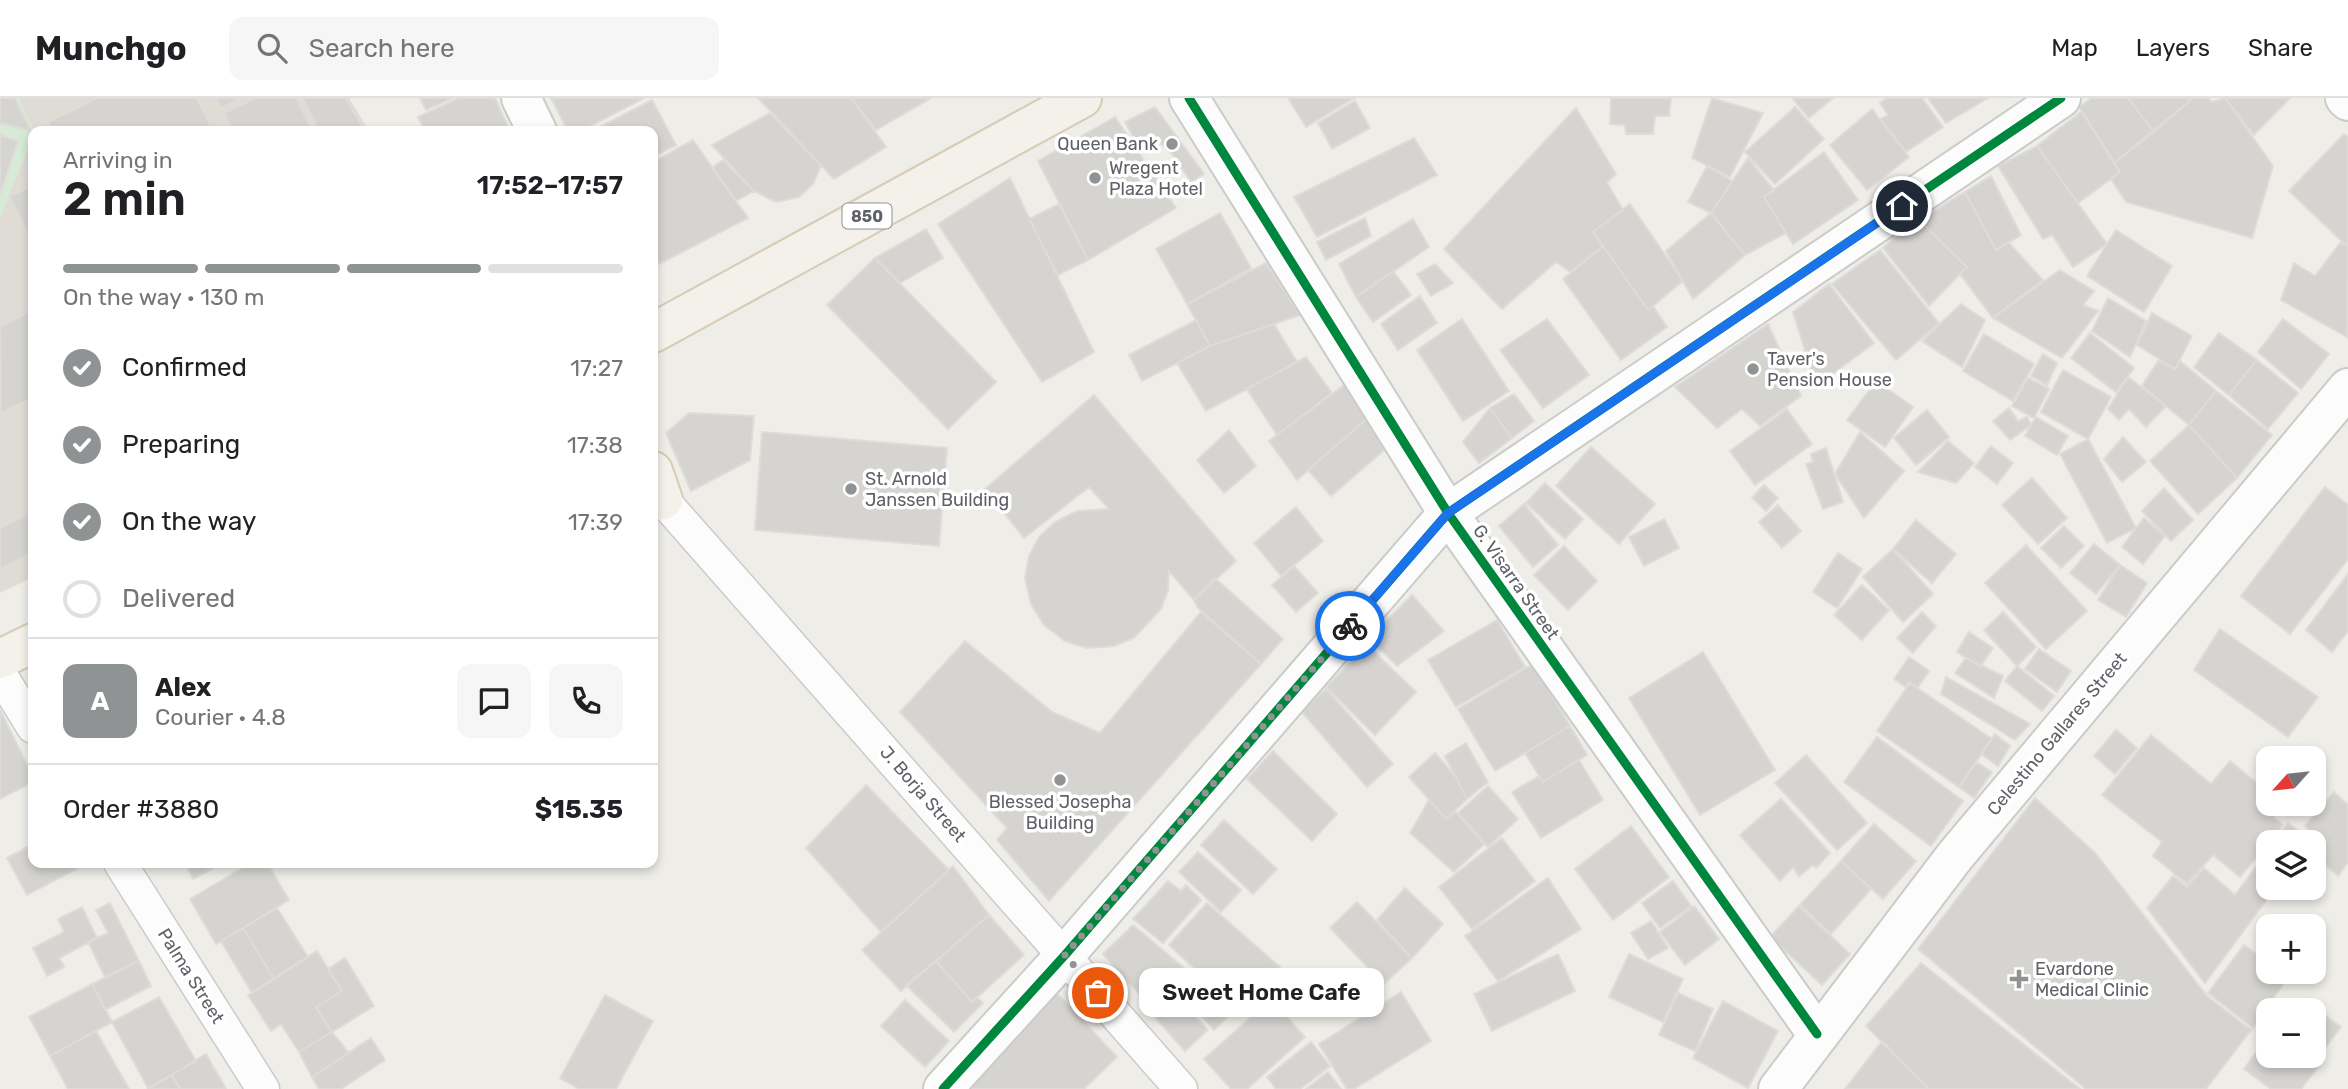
<!DOCTYPE html>
<html lang="en">
<head>
<meta charset="utf-8">
<style>
  :root { --surface:#fff; --page:#f6f6f6; --text:#202124; --muted:#757577; --line:#e0e0e0; --accent:#909394 }
  body { margin:0; font-family:Rubik,sans-serif; background:var(--page); color:var(--text); height:100vh; display:flex; flex-direction:column; font-size:26px; white-space:nowrap }
  * { box-sizing:border-box; margin:0 }
  p { font-size:23px; color:var(--muted) }
  .icon { flex:none; width:38px; height:38px; fill:none; stroke:currentColor; stroke-width:2; stroke-linecap:round; stroke-linejoin:round }
  .map { position:relative; flex:1; overflow:hidden }
  .drawer { position:absolute; left:28px; top:28px; width:630px; height:742px; display:flex; flex-direction:column; background:var(--surface); border-radius:14px; box-shadow:0 4px 10px #0003 }
  .drawer>* { flex:none }
  .needle { width:46px; rotate:243deg }
  .tools { position:absolute; left:2256px; top:648px; display:grid; gap:14px }
  .tools a { display:grid; place-items:center; width:70px; height:70px; border-radius:14px; background:var(--surface); box-shadow:0 4px 10px #0003; font-size:35px }
  .pin { position:absolute; display:grid; place-items:center; width:60px; height:60px; color:#fff; margin:-30px; border:4px solid #fff; border-radius:50%; box-shadow:0 2px 7px #0007 }
  .courier { position:absolute; display:grid; place-items:center; width:70px; height:70px; margin:-35px; border:5px solid #1a73e8; border-radius:50%; background:#fff; color:#222; box-shadow:0 2px 9px #0007 }
  .bubble { position:absolute; height:49px; border-radius:14px; background:var(--surface); box-shadow:0 4px 10px #0003; font-size:23px; font-weight:600; line-height:49px; text-align:center }
  .overview em { font-style:normal; font-weight:600 }
  .overview div { display:flex; flex-direction:column-reverse }
  .overview { display:flex; align-items:center; justify-content:space-between; height:119px; padding:0 35px }
  h1 { font-size:46px; font-weight:600; line-height:52px }
  .bar { display:grid; grid-template-columns:repeat(4,1fr); gap:10px 7px; align-content:center; height:84px; padding:0 35px }
  .bar i { height:9px; border-radius:5px; background:var(--line) }
  .bar .on { background:var(--accent) }
  .bar p { grid-column:span 4 }
  .line { display:flex; align-items:center; gap:18px; padding:0 35px; border-top:2px solid var(--line) }
  .line div { flex:1 }
  .round { display:grid; place-items:center; flex:none; width:74px; height:74px; border-radius:14px; background:var(--page) }
  ol { padding:0 35px; list-style:none }
  li { display:flex; align-items:center; gap:21px; height:77px }
  li p { margin-inline-start:auto }
  li .icon { padding:7px; border-radius:50%; background:var(--accent); color:#fff; stroke-width:4 }
  li:last-child { color:var(--muted) }
  li i { width:38px; height:38px; border:4px solid var(--line); border-radius:50% }
  header { display:flex; align-items:center; gap:42px; box-sizing:border-box; height:98px; padding:0 35px; background:var(--surface); border-bottom:2px solid var(--line) }
  header strong { font-size:33px }
  nav { display:flex; gap:38px; margin-inline-start:auto; font-size:24px }
  .search { width:490px; height:63px; background:var(--page); display:flex; align-items:center; gap:18px; box-sizing:border-box; padding:0 24px; border-radius:14px; color:var(--muted); font-size:26px }
  .map>svg:first-child { display:block }
  .education { fill:#dfdcd6 }
  .green { fill:#d7ead3 }
  .building { fill:#d5d4d1; stroke:#dedcd8; stroke-width:2 }
  .lines { fill:none; stroke-linecap:round; stroke-linejoin:round }
  .street-casing { stroke:#cbcbcb; stroke-width:35 }
  .secondary-casing { stroke:#cbcbca; stroke-width:42 }
  .primary-casing { stroke:#d6ccb5; stroke-width:42 }
  .street { stroke:#fcfcfc; stroke-width:32 }
  .secondary { stroke:#fcfcfc; stroke-width:38 }
  .primary { stroke:#f3f1e9; stroke-width:38 }
  .cycleway-casing { stroke:#fff; stroke-width:13 }
  .cycleway { stroke:#00873e; stroke-width:9 }
  .done { stroke:#909394; stroke-width:7; stroke-dasharray:0 12.6 }
  .route { stroke:#1a73e8; stroke-width:9 }
  .poi-dot { fill:#909394; stroke:#fff; stroke-width:2.5 }
  .labels { text-anchor:middle; stroke-width:7; stroke-linejoin:round; paint-order:stroke }
  .shield { fill:#fff; stroke:#8e9195; stroke-width:2 }
  .shield-label { font-size:16px; font-weight:bold; fill:#5e6267 }
  .poi-label { font-size:18px; fill:#5e6267; stroke:#fff; text-anchor:start }
  .street-label { font-size:18px; fill:#5e6267; stroke:#fff }
</style>
</head>
<body>
<header>
<strong>Munchgo</strong>
<div class="search"><svg class="icon" aria-label="search" viewBox="0 0 24 24"><circle cx="10" cy="10" r="6"/><path d="M15 15l6 6"/></svg>Search here</div>
<nav><a>Map</a><a>Layers</a><a>Share</a></nav>
</header>
<div class="map">
<svg width="2348" height="991" viewBox="0 0 2348 991">
  <rect width="100%" height="100%" fill="#eeede8"/>
  <path class="education" d="M18 0H349L369 33H34Z
    M33 36V479L0 495V120Z"/>
  <path class="green" d="M0 0H18L34 33 0 120Z"/>
  <path class="building" d="M0 0H15L31 33 0 25Z
    M97 0H197L213 33H54L48 24Z
    M215 0H240L221 10Z
    M256 0H296L313 33H233L224 15Z
    M303 0H345L365 33H319Z
    M420 0H453L426 12Z
    M459 0H495L510 33H425L418 19Z
    M551 0H644L581 33H568Z
    M758 0H851L886 49 834 81Z
    M851 0H931L876 32Z
    M1288 0H1354L1306 29Z
    M1288 0H1354L1306 29Z
    M1611 0H1671L1669 18H1655L1653 36H1626L1625 27 1610 26Z
    M1712 0 1763 15 1730 79 1692 60Z
    M1792 0H1833L1809 20Z
    M1887 0H1922L1943 29 1906 54 1880 21 1888 17 1880 5Z
    M1928 0H1988L1946 25Z
    M2092 0H2128L2154 34 2114 65 2079 9Z
    M2128 0H2193L2154 34Z
    M2193 0H2208L2212 4 2225 0 2273 68 2252 140 2126 104 2111 81 2120 74 2114 65Z
    M2225 0H2290L2254 37Z
    M652 2 676 47 653 59V33H592Z
    M1355 3 1370 30 1332 51 1318 25Z
    M1155 9 1204 76 1191 84 1168 50 1161 46 1155 43 1140 51 1125 24Z
    M1795 9 1824 41 1775 86 1745 54Z
    M1576 10 1616 76 1607 85 1623 112 1593 134 1603 148 1570 174 1556 164 1502 211 1444 151Z
    M1872 11 1909 59 1867 92 1830 47Z
    M2082 13 2120 74 2078 105 2037 48Z
    M770 15 821 68 813 86 799 99 776 104 754 93 712 47Z
    M1115 19 1176 110 1088 162 1038 63Z
    M2344 36 2348 39V149L2289 93Z
    M0 37 18 43 0 97Z
    M1414 40 1437 77 1317 139 1294 99Z
    M693 42 748 120 659 166 653 153V64Z
    M2037 48 2107 146 2073 169 2052 137 2043 141 1998 68Z
    M1824 54 1858 102 1793 146 1764 99Z
    M1748 60 1774 92 1764 99 1786 135 1745 157 1711 115Z
    M723 62 754 93 736 103 712 70Z
    M1707 68 1732 83 1711 115 1688 104Z
    M1991 78 2021 137 1996 152 1965 94Z
    M1010 80 1094 254 1042 284 938 126Z
    M33 87V147L10 98Z
    M1965 94 1996 152 2008 144 2043 182 1993 220 1960 176 1967 169 1919 122Z
    M1059 106 1088 162 1058 177 1029 121Z
    M1630 106 1683 183 1648 212 1593 134Z
    M1220 115 1251 170 1187 206 1156 151Z
    M1711 115 1745 157 1693 201 1666 153Z
    M1916 119 1967 169 1929 208 1883 150Z
    M1365 120 1371 138 1326 162 1317 144Z
    M1413 121 1429 149 1356 199 1339 166Z
    M926 131 943 160 900 185 875 160Z
    M2116 132 2172 168 2144 214 2087 178Z
    M2341 144 2348 149 2347 239 2281 202 2294 165 2315 178Z
    M1603 148 1648 212 1653 208 1667 229 1621 262 1563 181Z
    M1880 152 1939 225 1896 262 1832 186Z
    M875 160 996 284 948 331 827 207Z
    M1266 165 1300 217 1210 248 1187 206Z
    M1435 166 1453 185 1431 198 1417 176Z
    M2060 172 2094 193 2083 207 2098 213 2062 260 1993 220Z
    M1393 173 1411 197 1373 224 1356 199Z
    M1829 186 1874 245 1816 288 1793 214Z
    M1420 198 1437 225 1398 252 1381 226Z
    M2108 200 2146 223 2130 259 2092 233Z
    M1961 206 1985 222 1962 269 1922 243Z
    M33 212V300L1 315 0 228Z
    M2152 215 2192 238 2175 271 2137 247Z
    M1462 221 1509 293 1463 323 1417 252Z
    M1547 221 1589 277 1543 310 1500 252Z
    M2283 221 2329 256 2301 291 2258 254Z
    M1196 222 1210 248 1142 283 1129 257Z
    M1274 226 1297 264 1206 313 1177 265 1210 248Z
    M1768 226 1801 298 1760 328 1742 311 1717 330 1675 289Z
    M2090 235 2134 270 2116 294 2071 260Z
    M2219 235 2257 262 2229 297 2194 269Z
    M1984 236 2034 266 2013 303 1963 273Z
    M2043 256 2057 265 2047 287 2031 278Z
    M1306 259 1332 295 1277 337 1247 291Z
    M2257 262 2298 295 2268 331 2229 297Z
    M2158 263 2175 271 2180 263 2216 293 2189 327 2142 288Z
    M2063 272 2111 299 2088 341 2041 314Z
    M2128 279 2166 308 2146 329 2129 311 2119 322 2108 311Z
    M2028 280 2049 291 2034 320 2012 308Z
    M1876 283 1913 309 1885 349 1847 322Z
    M1347 285 1370 318 1297 382 1269 343Z
    M2216 293 2272 337 2237 380 2189 327Z
    M1514 296 1534 323 1512 340 1490 310Z
    M1094 297 1236 463 1194 502 1169 473 1168 492 1161 511 1134 540 1114 548 1087 550 1065 543 1044 527 1031 506 1025 480 1029 458 1039 439 1055 424 1077 413 1109 411 1089 389 1024 440 985 391Z
    M1490 310 1512 340 1479 365 1463 344Z
    M2009 310 2018 323 2027 319 2031 327 2010 342 1993 323Z
    M1787 311 1812 346 1755 387 1730 353Z
    M1927 312 1949 339 1916 367 1894 340Z
    M689 315 754 318 750 362 691 393 666 335Z
    M1370 318 1390 347 1331 398 1308 372Z
    M2036 319 2068 338 2057 357 2025 338Z
    M2189 327 2237 380 2198 416 2150 363Z
    M1229 332 1256 368 1224 395 1197 362Z
    M762 334 947 350 939 448 755 432Z
    M1860 334 1904 373 1864 420 1835 376Z
    M2123 339 2146 364 2122 384 2104 361Z
    M2088 341 2136 430 2107 445 2060 356Z
    M1948 343 1974 365 1956 385 1918 374Z
    M1991 348 2013 365 1997 386 1975 369Z
    M1591 349 1655 406 1619 446 1556 388Z
    M1826 350 1843 404 1823 411 1806 366 1813 364 1811 356Z
    M2032 380 2067 420 2038 446 2002 407Z
    M1545 385 1583 421 1565 441 1526 405Z
    M1764 387 1778 400 1766 413 1752 400Z
    M2325 389 2348 407V461L2290 536 2241 498Z
    M2164 390 2193 422 2171 443 2142 413Z
    M1524 406 1558 447 1533 469 1499 428Z
    M1778 407 1801 433 1782 450 1759 424Z
    M1296 409 1323 443 1281 478 1254 445Z
    M29 415 33 423V454L0 472V430Z
    M2144 420 2165 438 2143 466 2122 449Z
    M1664 421 1679 450 1644 468 1629 439Z
    M1916 422 1956 456 1932 485 1893 451Z
    M2064 428 2084 448 2061 470 2041 450Z
    M2094 446 2120 467 2096 496 2070 475Z
    M2026 447 2087 513 2046 551 1985 485Z
    M1564 448 1597 483 1568 512 1534 477Z
    M1893 451 1933 496 1903 524 1863 479Z
    M1838 455 1862 471 1837 510 1813 494Z
    M2120 467 2147 485 2126 519 2098 502Z
    M1294 468 1318 495 1296 514 1272 487Z
    M2348 476V533L2332 554 2306 532Z
    M1215 480 1283 541 1261 566 1198 510 1194 502Z
    M1862 487 1889 512 1862 542 1834 517Z
    M1412 497 1444 533 1397 568 1369 540Z
    M1201 514 1261 566 1049 803 997 742 1007 730 900 614 965 543 1052 614 1100 635Z
    M1922 514 1936 528 1913 555 1897 540Z
    M2003 514 2036 549 2017 568 1984 532Z
    M1497 522 1525 569 1456 609 1428 562Z
    M2220 531 2318 599 2288 639 2194 572Z
    M1969 534 1993 550 1980 569 1957 554Z
    M1367 547 1416 594 1375 637 1326 589Z
    M2039 551 2071 573 2057 594 2025 571Z
    M1703 554 1775 672 1700 717 1629 600Z
    M1909 559 1929 573 1918 589 1909 584 1906 589 1894 581Z
    M1966 560 2003 578 1994 600 1955 575Z
    M1533 566 1570 628 1495 673 1458 611Z
    M2017 568 2054 598 2042 613 2005 583Z
    M1946 579 2030 626 2015 642 1941 596Z
    M1910 585 1992 641 1959 689 1877 633Z
    M1326 591 1393 666 1367 689 1301 613Z
    M0 612 33 679V684L0 701Z
    M1570 628 1587 657 1543 684 1525 655Z
    M2116 632 2137 650 2115 676 2094 658Z
    M1995 636 2010 648 1998 668 1981 656Z
    M2151 637 2211 686 2230 663 2265 692 2256 706 2283 727 2240 779 2213 757 2187 786 2153 758 2162 744 2102 697Z
    M1877 639 1963 703 1931 748 1844 684Z
    M1466 645 1488 684 1467 701 1445 658Z
    M1273 653 1337 716 1312 743 1247 681Z
    M1435 655 1456 679 1467 701 1446 721 1409 679Z
    M1806 657 1867 725 1837 752 1775 685Z
    M1579 662 1603 702 1541 740 1512 694 1539 678 1543 684Z
    M1976 664 1992 674 1974 700 1959 689Z
    M866 687 949 772 881 834 806 750Z
    M1488 688 1518 721 1488 749 1458 715Z
    M2334 694 2348 707V764L2338 778 2314 757V750L2319 742 2305 728Z
    M2035 700 2095 755 2207 898 2251 932 2206 991H2086L1918 851Z
    M1781 701 1830 755 1816 770 1813 767 1799 778 1793 769 1780 783 1740 737Z
    M1429 702 1446 721 1455 713 1484 746 1454 774 1410 735Z
    M1224 722 1277 771 1253 796 1201 747Z
    M2288 725 2311 742 2309 744H2274Z
    M1874 726 1916 763 1883 801 1841 763Z
    M1631 728 1669 779 1613 822 1575 771Z
    M1502 740 1535 783 1472 831 1439 789Z
    M33 746V765L84 767 27 797 7 760Z
    M2268 753V789H2276L2205 885 2147 810 2173 778 2187 789 2204 770 2235 797Z
    M1198 754 1241 792 1221 814 1179 774Z
    M1841 763 1871 791 1831 836 1800 807Z
    M185 765H223L193 781Z
    M251 765H267L289 802 216 846 190 801Z
    M953 768 989 817 901 893 862 852Z
    M1548 780 1581 831 1498 883 1465 838Z
    M1168 783 1181 793 1186 787 1201 802 1163 845 1133 821Z
    M1673 783 1691 808 1660 830 1642 805Z
    M1405 790 1443 826 1412 860 1377 822Z
    M1357 804 1412 860 1384 886 1330 830Z
    M110 805 139 863 105 879 88 844 108 835 96 812Z
    M1207 805 1280 869 1237 910 1169 847Z
    M1694 808 1719 841 1685 867 1660 834Z
    M1799 808 1850 856 1822 887 1770 839Z
    M82 809 97 840 59 860 64 869 47 878 33 850 64 834 58 821Z
    M277 810 308 859 274 881 243 830Z
    M989 817 1024 857 972 904 936 863Z
    M1651 823 1668 850 1648 861 1631 835Z
    M1133 827 1183 869 1145 902 1103 856Z
    M243 830 274 881 252 895 221 843Z
    M2244 847 2268 864V873H2281L2288 879 2253 930 2208 895Z
    M317 853 342 893 316 909 332 934 299 954 281 926 271 933 248 897Z
    M1558 856 1575 893 1492 933 1474 896Z
    M1629 856 1683 881 1663 924 1609 899Z
    M345 860 374 908 332 934 316 909 342 893 328 871Z
    M139 863 151 888 105 912 92 886Z
    M936 863 972 904 977 899 983 905 954 934 906 887Z
    M1921 865 2080 991H1929L1866 928Z
    M1188 872 1233 913 1214 932 1171 885Z
    M92 886 112 924 50 958 29 919Z
    M1167 887 1208 932 1185 953 1144 907Z
    M1055 893 1117 959 1084 991H974L964 981Z
    M1401 894 1431 943 1354 991H1347L1319 946Z
    M1678 895 1713 911 1695 953 1659 937Z
    M605 897 653 923 616 991H579L560 980Z
    M159 899 196 963 148 990 112 924Z
    M1271 901 1305 939 1247 991H1231L1204 961Z
    M905 902 949 943 925 969 881 928Z
    M1723 903 1778 933 1748 990 1693 960Z
    M2311 907 2341 929 2319 958 2314 954V912H2307Z
    M96 933 129 991H68L50 958Z
    M332 934 349 955 312 979 299 954Z
    M2268 938V957H2305L2319 968 2301 991H2271L2244 971Z
    M371 940 385 962 341 991H319L312 979Z
    M1882 943 1929 991H1845Z
    M1311 944 1330 968 1300 991H1276L1267 979Z
    M206 956 226 991H180L172 977Z
    M1328 974 1341 991H1306Z
    M172 977 180 991H148Z"/>
  <g class="lines">
    <defs>
      <path id="street" d="M663 402 1181 991
        M0 576 33 629
        M120 765 263 991"/>
      <path id="secondary" d="M521 0 537 33
        M1189 0 1448 415 1817 936
        M2345 0 2348 3
        M943 991 1065 857 1448 415 2061 0
        M1778 991 1955 758 2348 290"/>
      <path id="primary" d="M653 235 1082 0
        M653 373 663 402
        M0 561 33 545"/>
    </defs>
    <use href="#street" class="street-casing"/>
    <use href="#secondary" class="secondary-casing"/>
    <use href="#primary" class="primary-casing"/>
    <use href="#street" class="street"/>
    <use href="#secondary" class="secondary"/>
    <use href="#primary" class="primary"/>
    <defs>
      <path id="cycleway" d="M1189 0 1448 415 1817 936
        M943 991 1065 857 1448 415 2061 0"/>
    </defs>
    <use href="#cycleway" class="cycleway-casing"/>
    <use href="#cycleway" class="cycleway"/>
  </g>
  <g class="lines">
    <path class="done" d="M1098 895 1065 857 1350 528"/>
    <path class="route" d="M1350 528 1448 415 1902 108"/>
  </g>
  <g class="poi-dot">
    <circle cx="1172" cy="46" r="7"/>
    <circle cx="1095" cy="80" r="7"/>
    <circle cx="1753" cy="271" r="7"/>
    <circle cx="851" cy="391" r="7"/>
    <circle cx="1060" cy="682" r="7"/>
    <path d="M2015.5 870.5h7v7h7v7h-7v7h-7v-7h-7v-7h7z"/>
  </g>
  <g class="labels">
    <rect class="shield" x="842.5" y="105.5" width="49" height="25" rx="5"/>
    <g class="shield-label">
      <text x="867" y="124">850</text>
    </g>
    <g class="poi-label">
      <text x="1158" y="52" text-anchor="end">Queen Bank</text>
      <text x="1109" y="76">Wregent<tspan x="1109" dy="21">Plaza Hotel</tspan></text>
      <text x="1767" y="267">Taver's<tspan x="1767" dy="21">Pension House</tspan></text>
      <text x="865" y="387">St. Arnold<tspan x="865" dy="21">Janssen Building</tspan></text>
      <text x="1060" y="710" text-anchor="middle">Blessed Josepha<tspan x="1060" dy="21">Building</tspan></text>
      <text x="2035" y="877">Evardone<tspan x="2035" dy="21">Medical Clinic</tspan></text>
    </g>
    <g class="street-label">
      <text transform="translate(1516 484) rotate(55)" y="6">G. Visarra Street</text>
      <text transform="translate(2057 636) rotate(-50)" y="6">Celestino Gallares Street</text>
      <text transform="translate(923 696) rotate(49)" y="6">J. Borja Street</text>
      <text transform="translate(191 878) rotate(58)" y="6">Palma Street</text>
    </g>
  </g>
</svg>
<div class="tools">
<a><svg class="needle" viewBox="-14 -14 28 28"><path d="M0-13l5 13h-10z" fill="#e53935"/><path d="M0 13l5-13h-10z" fill="#757577"/></svg></a>
<a><svg class="icon" aria-label="layers" viewBox="0 0 24 24"><path d="M12 4l9 5-9 5-9-5zM3 14l9 5 9-5"/></svg></a>
<a>+</a>
<a>−</a>
</div>
<div class="pin" style="left:1098px;top:895px;background:#ea580c"><svg class="icon" aria-label="bag" viewBox="0 0 24 24"><path d="M5 8h14l-1 12H6zM9 8a3 3 0 0 1 6 0"/></svg></div>
<div class="pin" style="left:1902px;top:108px;background:#1f2937"><svg class="icon" aria-label="home" viewBox="0 0 24 24"><path d="M3 11l9-7 9 7M6 9v11h12V9"/></svg></div>
<div class="courier" style="left:1350px;top:528px"><svg class="icon" aria-label="bike" viewBox="0 0 24 24"><circle cx="6" cy="16" r="4"/><circle cx="18" cy="16" r="4"/><path d="M6 16l4-8h5l3 8M10 8l3 8H6M13 5h3"/></svg></div>
<div class="bubble" style="left:1139px;top:870px;width:245px">Sweet Home Cafe</div>
<section class="drawer">
<div class="overview"><div><h1>2 min</h1><p>Arriving in</p></div><em>17:52–17:57</em></div>
<div class="bar"><i class="on"></i><i class="on"></i><i class="on"></i><i></i><p>On the way · 130 m</p></div>
<ol>
<li><svg class="icon" aria-label="check" viewBox="0 0 24 24"><path d="M5 12l5 5 9-10"/></svg>Confirmed<p>17:27</p></li>
<li><svg class="icon" aria-label="check" viewBox="0 0 24 24"><path d="M5 12l5 5 9-10"/></svg>Preparing<p>17:38</p></li>
<li><svg class="icon" aria-label="check" viewBox="0 0 24 24"><path d="M5 12l5 5 9-10"/></svg>On the way<p>17:39</p></li>
<li><i></i>Delivered</li>
</ol>
<div class="line" style="height:126px"><b class="round" style="background:var(--accent);color:#fff">A</b><div><b>Alex</b><p>Courier · 4.8</p></div><a class="round"><svg class="icon" aria-label="chat" viewBox="0 0 24 24"><path d="M4 5h16v11H9l-5 4z"/></svg></a><a class="round"><svg class="icon" aria-label="phone" viewBox="0 0 24 24"><path d="M5 4h4l2 5-3 2q2 4 5 5l2-3 5 2v4C11 20 4 13 5 4z"/></svg></a></div>
<div class="line" style="height:91px"><div>Order #3880</div><b>$15.35</b></div>
</section>
</div>
</body>
</html>
